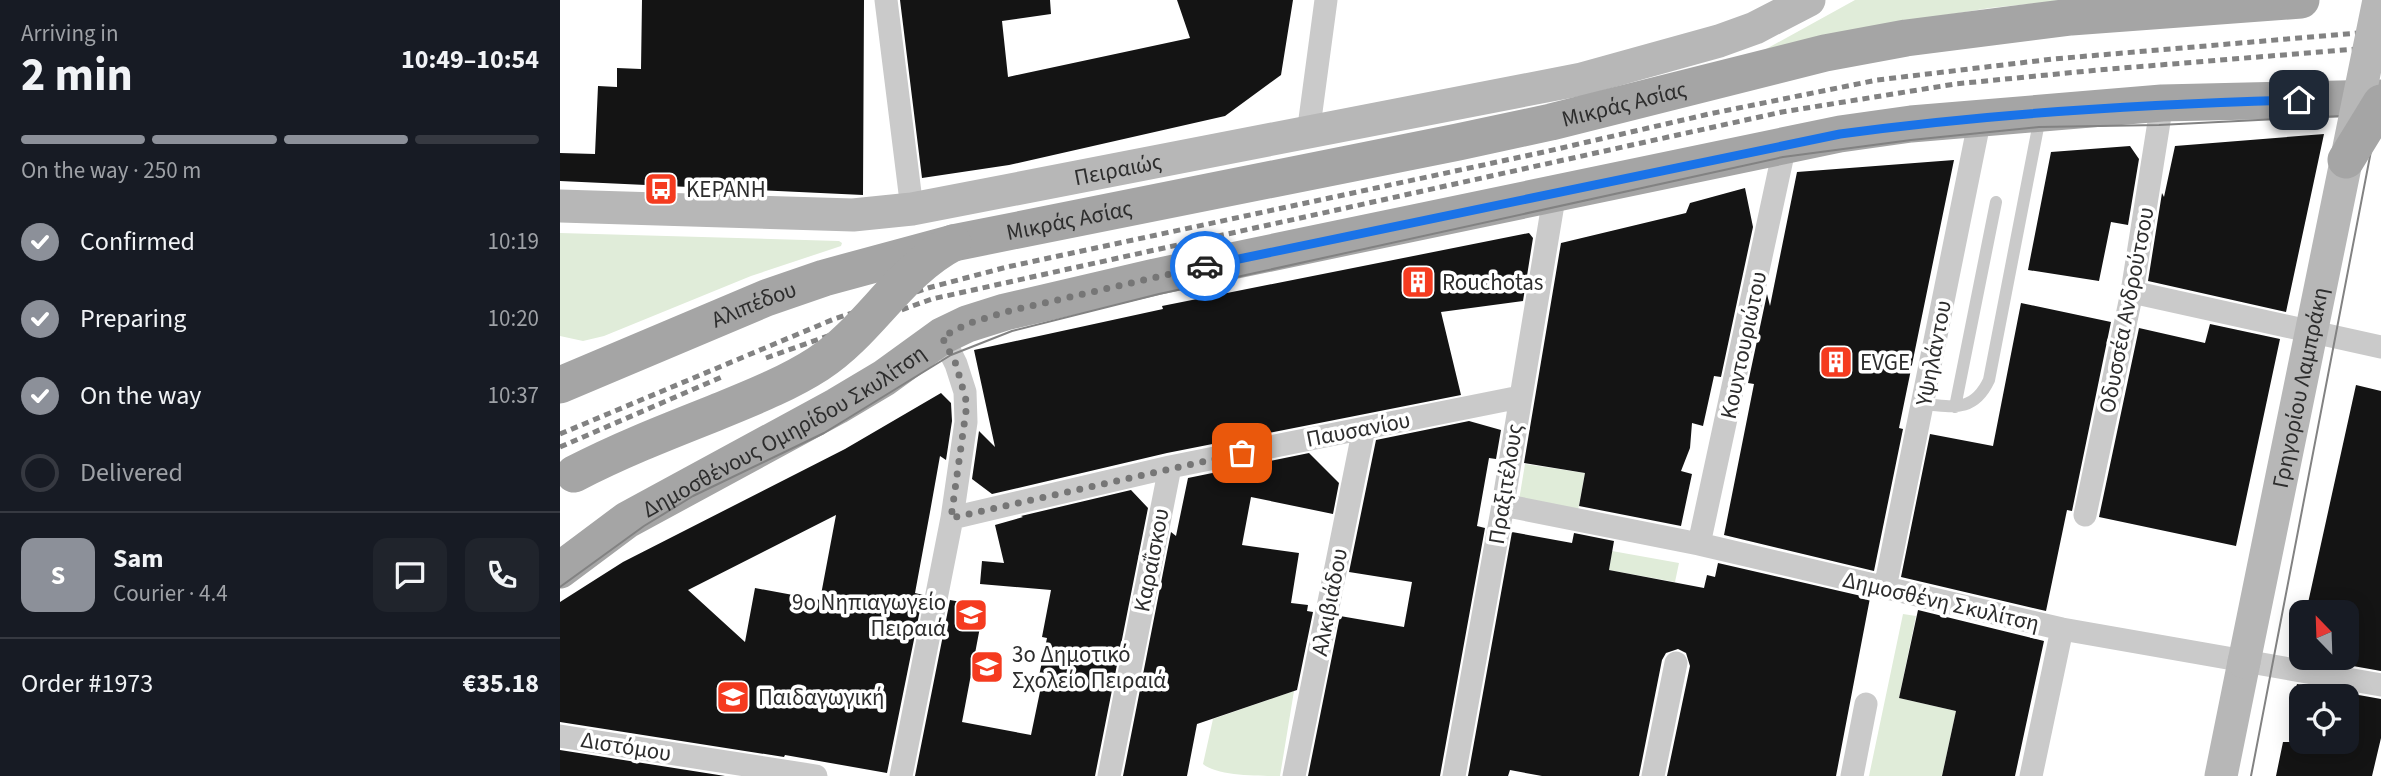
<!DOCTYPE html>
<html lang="en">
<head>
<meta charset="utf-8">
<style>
  :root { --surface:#171b24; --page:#20242c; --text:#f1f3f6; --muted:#9ea1a6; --line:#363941; --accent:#8c9099 }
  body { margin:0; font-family:"Source Sans 3",sans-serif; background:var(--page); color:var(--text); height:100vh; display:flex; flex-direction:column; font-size:26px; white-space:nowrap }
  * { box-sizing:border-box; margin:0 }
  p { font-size:23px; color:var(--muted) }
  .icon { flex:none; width:38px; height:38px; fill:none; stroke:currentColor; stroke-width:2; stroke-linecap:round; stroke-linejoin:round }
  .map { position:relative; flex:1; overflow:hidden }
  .side { display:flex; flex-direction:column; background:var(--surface); width:560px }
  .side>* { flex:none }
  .needle { width:46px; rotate:337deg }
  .buttons { position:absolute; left:1729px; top:600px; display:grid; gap:14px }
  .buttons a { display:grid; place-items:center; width:70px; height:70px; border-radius:14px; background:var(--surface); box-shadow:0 4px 18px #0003; font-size:35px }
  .pin { position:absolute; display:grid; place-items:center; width:60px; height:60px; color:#fff; margin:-30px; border-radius:14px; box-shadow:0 4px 10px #0006 }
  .courier { position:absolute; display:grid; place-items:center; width:70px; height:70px; margin:-35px; border:5px solid #1a73e8; border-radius:50%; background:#fff; color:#222; box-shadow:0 2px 9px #0007 }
  .overview em { font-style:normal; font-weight:700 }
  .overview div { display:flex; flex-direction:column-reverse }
  .overview { display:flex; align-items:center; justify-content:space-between; height:119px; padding:0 21px }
  h1 { font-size:46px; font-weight:700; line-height:52px }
  .bar { display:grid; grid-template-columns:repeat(4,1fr); gap:10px 7px; align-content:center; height:84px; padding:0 21px }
  .bar i { height:9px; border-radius:5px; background:var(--line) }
  .bar .on { background:var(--accent) }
  .bar p { grid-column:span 4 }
  .line { display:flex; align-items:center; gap:18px; padding:0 21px; border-top:2px solid var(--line) }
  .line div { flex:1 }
  .round { display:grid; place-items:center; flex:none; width:74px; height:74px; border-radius:14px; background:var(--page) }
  ol { padding:0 21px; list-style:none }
  li { display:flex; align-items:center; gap:21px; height:77px }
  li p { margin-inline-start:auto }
  li .icon { padding:7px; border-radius:50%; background:var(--accent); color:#fff; stroke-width:4 }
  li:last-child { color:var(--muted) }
  li i { width:38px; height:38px; border:4px solid var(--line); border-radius:50% }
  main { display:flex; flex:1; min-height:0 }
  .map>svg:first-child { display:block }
  .green { fill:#e0ecd9 }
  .building { fill:#141414; fill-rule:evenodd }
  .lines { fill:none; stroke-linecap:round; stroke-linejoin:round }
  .service { stroke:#cacaca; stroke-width:12 }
  .minor { stroke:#cacaca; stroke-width:23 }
  .secondary { stroke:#b7b7b7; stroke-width:33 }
  .primary { stroke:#a5a5a5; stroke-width:37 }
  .tram { stroke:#828282; stroke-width:2 }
  .rail { stroke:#828282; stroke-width:5; stroke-dasharray:7 5; stroke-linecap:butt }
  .secondary-bridge { stroke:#b7b7b7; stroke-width:33 }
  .primary-bridge { stroke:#a5a5a5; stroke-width:37 }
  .done { stroke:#767676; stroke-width:7; stroke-dasharray:0 12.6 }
  .route { stroke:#1a73e8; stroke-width:9 }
  .labels { text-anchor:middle; stroke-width:7; stroke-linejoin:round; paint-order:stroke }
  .street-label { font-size:23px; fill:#2d2d2d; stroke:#fff }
  .poi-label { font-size:23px; fill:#2d2d2d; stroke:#fff; text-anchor:start }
</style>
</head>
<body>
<main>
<section class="side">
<div class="overview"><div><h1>2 min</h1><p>Arriving in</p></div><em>10:49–10:54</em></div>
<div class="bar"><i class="on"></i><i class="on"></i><i class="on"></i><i></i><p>On the way · 250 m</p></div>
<ol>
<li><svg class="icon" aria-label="check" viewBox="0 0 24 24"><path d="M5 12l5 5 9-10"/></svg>Confirmed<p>10:19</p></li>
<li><svg class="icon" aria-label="check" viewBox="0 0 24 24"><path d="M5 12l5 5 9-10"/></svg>Preparing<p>10:20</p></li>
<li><svg class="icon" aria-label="check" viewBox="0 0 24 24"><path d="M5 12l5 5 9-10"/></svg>On the way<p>10:37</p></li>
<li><i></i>Delivered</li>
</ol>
<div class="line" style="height:126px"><b class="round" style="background:var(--accent);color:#fff">S</b><div><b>Sam</b><p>Courier · 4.4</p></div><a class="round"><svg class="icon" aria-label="chat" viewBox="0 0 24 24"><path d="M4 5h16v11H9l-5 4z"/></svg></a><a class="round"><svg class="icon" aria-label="phone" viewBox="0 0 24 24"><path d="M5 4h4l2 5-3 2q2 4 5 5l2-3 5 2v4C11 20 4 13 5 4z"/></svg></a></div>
<div class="line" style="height:91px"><div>Order #1973</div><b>€35.18</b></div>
</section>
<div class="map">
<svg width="1821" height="776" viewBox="0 0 1821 776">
  <rect width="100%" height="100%" fill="#fff"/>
  <path class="green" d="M1295 0H1509L1430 8 1355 20 1188 59Z
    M0 233 279 241 282 243 281 246 191 276 44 336 23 341 0 336Z
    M965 464 1025 473 1017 516 958 506Z
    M1052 551 1119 563 1115 582 1049 570Z
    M1343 614 1356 616 1339 698 1396 711 1382 776H1309Z
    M734 691 720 776C700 776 657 776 643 764L653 719Z"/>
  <path class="building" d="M82 0H304L303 195 0 181V153L35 154 38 86 57 87V68L81 69Z
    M340 0H490L491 14 442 21 448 77 630 38 617 0H733L721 75 665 116 449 165 362 178Z
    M1764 134 1726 312 1588 281 1602 193 1604 197 1615 146Z
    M1570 146 1579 159 1568 225 1551 222 1539 281 1468 270 1491 152Z
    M1394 160 1339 428 1343 429 1314 571 1164 535 1194 384 1188 383 1207 294 1210 306 1237 172Z
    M1185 188 1193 227 1161 377 1154 376 1143 426 1132 423 1130 448 1121 471 1132 474 1121 526 1019 506 1025 473 964 463 1001 243 1126 213 1130 203Z
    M969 233 973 238 963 301 881 312 901 395 607 453 432 494 412 479 419 431 435 447 414 350 603 309 602 306Z
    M1461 303 1551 322 1512 511 1507 510 1486 611 1341 577 1370 434 1433 446Z
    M1650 324 1720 339 1676 546 1539 517 1579 328 1645 343Z
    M1796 385 1821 391V671L1748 658H1787V612H1746Z
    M381 393 391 403 392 421 386 460 380 456 370 512 355 593 363 595 327 773 225 755 224 757 0 722V602L63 562 285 449ZM276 515 260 600 195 588 185 642 128 590Z
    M909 421 941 430 936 459 929 458 917 526 925 528 880 776H748L780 616 844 627 852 582 789 572 816 440Z
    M749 453 779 483 773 514 691 497 682 545 739 553 731 603 748 605 747 611 753 612 737 690 637 724 627 776H563L611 532 616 536 628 478Z
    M571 490 588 508 535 776H355L390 600 424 606 402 722 471 735 483 677 479 676 487 638 482 637 491 590 420 584 422 561 444 563 435 525 463 517 461 516Z
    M952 532 1012 543 1014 533 1054 541 1049 570 1144 588 1147 575 1155 577 1158 563 1310 598 1276 776H1107L1130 666 1126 653 1118 649 1106 653 1102 660 1079 776H982L950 770 948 776H908Z
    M1358 610 1484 641 1455 776H1382L1396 711 1339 698Z
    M1737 684 1821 699V738L1812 776H1716L1723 742H1787V696H1734Z
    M0 750 165 776H0Z"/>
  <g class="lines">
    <path class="service" d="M1363 404C1394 407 1414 412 1429 380L1480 117
      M1395 407 1436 202"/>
    <path class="minor" d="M326 0 352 209
      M748 134 766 0
      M1572 292 1821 347
      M943 505 1139 544 1502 629 1821 685
      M1525 515 1572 292 1602 103
      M392 518 610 467 960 397
      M1139 544 1225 145
      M1325 588 1420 118
      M0 736 256 776
      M341 776 392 518 406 422 405 392 396 364 382 336
      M549 776 610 467
      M734 776 804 428
      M894 776 943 505 995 192
      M1093 776 1116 663
      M1292 776 1306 704
      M1471 776 1502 629"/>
    <g class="secondary">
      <path id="s1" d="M0 206 293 215 352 209 1022 79 1159 41 1195 28 1249 0"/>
      <path d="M1661 776 1684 662"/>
    </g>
    <g class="primary">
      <path id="s2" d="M0 385 206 298 264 278 393 243 898 142 991 122 1265 53 1346 38 1511 17 1741 0"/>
      <path id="s3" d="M0 570 67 520 277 406 324 378 382 336 407 324 445 312 595 277 1280 134 1351 124 1602 103 1821 98"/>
    </g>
    <path class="tram" d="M0 587 84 526 133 496 264 433 391 355 452 331 599 294 1223 157 1351 140 1479 127 1599 125 1821 114
      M1691 776 1821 99"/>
    <path class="rail" d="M206 358 372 299 1222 112 1395 84 1538 70 1821 47
      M0 434 274 319 368 288 447 267 984 152 1149 114 1317 80 1493 59 1821 31
      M0 447 164 376"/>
    <path class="secondary-bridge" id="s4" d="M1684 662 1819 0"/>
    <path class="primary-bridge" d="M1786 160 1821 103
      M14 474C60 450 109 431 157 412 191 398 227 384 258 364 309 331 339 271 393 243"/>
  </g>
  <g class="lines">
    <path class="done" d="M645 266 445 312 407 324 382 337 396 364 407 404 391 518 682 453"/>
    <path class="route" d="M645 266 1280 134C1433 113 1586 104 1739 100"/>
  </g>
  <defs>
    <symbol id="bus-square" viewBox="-11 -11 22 22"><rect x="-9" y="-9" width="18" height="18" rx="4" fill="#f53b1f" stroke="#fff"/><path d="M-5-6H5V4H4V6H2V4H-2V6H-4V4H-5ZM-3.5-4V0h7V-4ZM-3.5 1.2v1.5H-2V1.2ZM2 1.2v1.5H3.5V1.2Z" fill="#fff"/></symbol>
    <symbol id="building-square" viewBox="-11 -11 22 22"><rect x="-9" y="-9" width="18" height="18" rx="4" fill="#f53b1f" stroke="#fff"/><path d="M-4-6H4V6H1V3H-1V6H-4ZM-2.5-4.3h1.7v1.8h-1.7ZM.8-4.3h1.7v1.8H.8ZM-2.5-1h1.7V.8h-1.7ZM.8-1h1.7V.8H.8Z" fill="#fff"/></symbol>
    <symbol id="school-square" viewBox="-11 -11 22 22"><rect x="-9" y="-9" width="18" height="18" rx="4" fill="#f53b1f" stroke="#fff"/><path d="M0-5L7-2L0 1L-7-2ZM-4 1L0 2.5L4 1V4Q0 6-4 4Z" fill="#fff"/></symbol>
  </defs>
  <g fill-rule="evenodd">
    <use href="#bus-square" x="82" y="170" width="38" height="38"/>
    <use href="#building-square" x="839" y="263" width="38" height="38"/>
    <use href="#building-square" x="1257" y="343" width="38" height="38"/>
    <use href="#school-square" x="392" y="596" width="38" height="38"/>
    <use href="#school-square" x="408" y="648" width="38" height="38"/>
    <use href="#school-square" x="154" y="678" width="38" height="38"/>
  </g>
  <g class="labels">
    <g class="street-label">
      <text dy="8" stroke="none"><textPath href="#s2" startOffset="1104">Μικράς Ασίας</textPath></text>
      <text dy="8" stroke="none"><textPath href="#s1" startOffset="562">Πειραιώς</textPath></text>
      <text dy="8" stroke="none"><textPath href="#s2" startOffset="537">Μικράς Ασίας</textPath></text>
      <text dy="8" stroke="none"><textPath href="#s2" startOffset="210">Αλιπέδου</textPath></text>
      <text transform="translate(1566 310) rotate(-79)" y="8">Οδυσσέα Ανδρούτσου</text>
      <text transform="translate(1183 345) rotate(-78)" y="8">Κουντουριώτου</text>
      <text transform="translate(1373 353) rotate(-79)" y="8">Υψηλάντου</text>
      <text dy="8" stroke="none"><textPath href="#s4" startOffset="280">Γρηγορίου Λαμπράκη</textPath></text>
      <text transform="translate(798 429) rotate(-11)" y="8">Παυσανίου</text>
      <text dy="8" stroke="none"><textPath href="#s3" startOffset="264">Δημοσθένους Ομηρίδου Σκυλίτση</textPath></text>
      <text transform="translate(945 484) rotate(-81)" y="8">Πραξιτέλους</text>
      <text transform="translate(591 560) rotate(-79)" y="8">Καραΐσκου</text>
      <text transform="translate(1381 601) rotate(13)" y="8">Δημοσθένη Σκυλίτση</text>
      <text transform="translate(769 602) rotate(-79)" y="8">Αλκιβιάδου</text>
      <text transform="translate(66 746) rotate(9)" y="8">Διστόμου</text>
    </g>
    <g class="poi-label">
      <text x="126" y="197">ΚΕΡΑΝΗ</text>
      <text x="882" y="290">Rouchotas</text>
      <text x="1300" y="370">EVGE</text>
      <text x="386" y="610" text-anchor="end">9o Νηπιαγωγείο<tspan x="386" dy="26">Πειραιά</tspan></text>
      <text x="452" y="662">3ο Δημοτικό<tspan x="452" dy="26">Σχολείο Πειραιά</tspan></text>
      <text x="198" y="705">Παιδαγωγική</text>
    </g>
  </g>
</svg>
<div class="buttons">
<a><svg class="needle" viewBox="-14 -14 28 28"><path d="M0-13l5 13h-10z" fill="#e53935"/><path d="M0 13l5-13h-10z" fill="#9ea1a6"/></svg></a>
<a><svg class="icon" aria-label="locate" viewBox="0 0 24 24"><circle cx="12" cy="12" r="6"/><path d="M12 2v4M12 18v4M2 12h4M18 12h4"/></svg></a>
</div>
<div class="pin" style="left:682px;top:453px;background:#ea580c"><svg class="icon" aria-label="bag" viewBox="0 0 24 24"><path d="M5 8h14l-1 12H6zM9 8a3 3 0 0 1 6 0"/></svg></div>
<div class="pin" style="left:1739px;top:100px;background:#1f2937"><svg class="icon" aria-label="home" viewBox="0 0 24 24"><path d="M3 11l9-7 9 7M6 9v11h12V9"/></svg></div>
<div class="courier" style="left:645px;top:266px"><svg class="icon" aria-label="car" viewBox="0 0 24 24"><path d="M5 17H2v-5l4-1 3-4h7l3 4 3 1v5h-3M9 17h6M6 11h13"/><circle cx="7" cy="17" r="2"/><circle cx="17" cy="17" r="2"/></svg></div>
</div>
</main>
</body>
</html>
